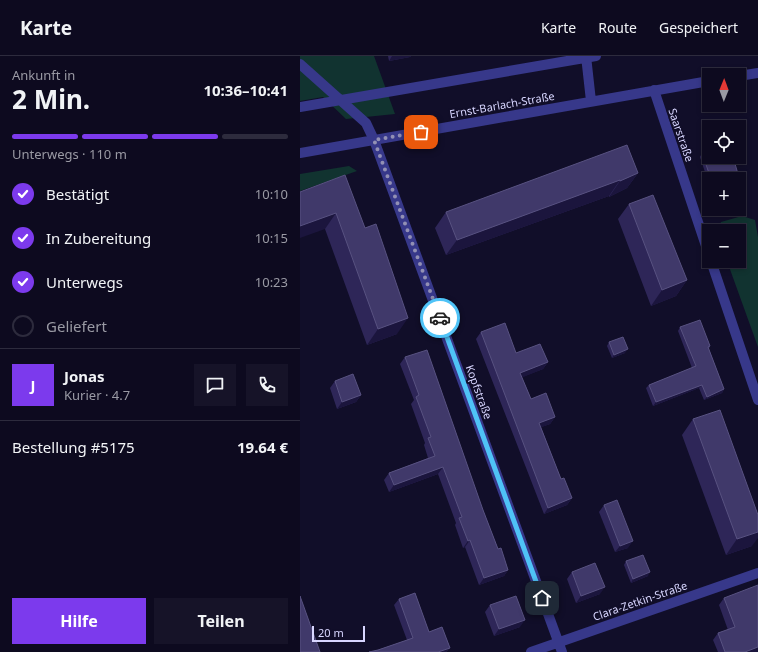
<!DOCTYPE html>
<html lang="de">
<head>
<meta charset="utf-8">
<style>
  :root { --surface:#0d0a1f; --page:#161328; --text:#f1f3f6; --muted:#9a9aa4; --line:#2d2b3d; --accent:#7c3aed }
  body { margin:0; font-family:"Noto Sans",sans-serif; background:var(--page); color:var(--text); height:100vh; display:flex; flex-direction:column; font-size:15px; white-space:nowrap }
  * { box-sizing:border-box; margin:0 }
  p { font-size:13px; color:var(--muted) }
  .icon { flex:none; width:22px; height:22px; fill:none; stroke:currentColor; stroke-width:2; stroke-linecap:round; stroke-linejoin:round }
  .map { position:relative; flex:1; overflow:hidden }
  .sheet { display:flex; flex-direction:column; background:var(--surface); width:300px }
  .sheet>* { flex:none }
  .needle { width:26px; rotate:1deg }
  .fabs { position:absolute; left:402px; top:12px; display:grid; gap:8px }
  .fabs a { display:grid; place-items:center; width:44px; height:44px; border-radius:0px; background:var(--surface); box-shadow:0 2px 6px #0003,0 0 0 1px var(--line); font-size:20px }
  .scale { position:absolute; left:12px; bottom:10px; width:53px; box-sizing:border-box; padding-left:4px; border:2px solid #d8d6ff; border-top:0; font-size:11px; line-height:14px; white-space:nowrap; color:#d8d6ff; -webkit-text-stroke:3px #110e29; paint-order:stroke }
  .pin { position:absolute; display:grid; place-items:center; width:34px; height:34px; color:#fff; margin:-17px; border-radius:8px; box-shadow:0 2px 6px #0006 }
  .courier { position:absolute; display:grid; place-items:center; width:40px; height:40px; margin:-20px; border:3px solid #4fc3f7; border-radius:50%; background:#fff; color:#222; box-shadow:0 1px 5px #0007 }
  .head em { font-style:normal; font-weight:700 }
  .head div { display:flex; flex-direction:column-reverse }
  .head { display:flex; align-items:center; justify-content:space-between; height:68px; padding:0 12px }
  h1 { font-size:26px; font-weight:700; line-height:30px }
  .bar { display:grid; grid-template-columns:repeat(4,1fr); gap:6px 4px; align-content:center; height:48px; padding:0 12px }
  .bar i { height:5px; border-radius:3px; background:var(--line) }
  .bar .on { background:var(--accent) }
  .bar p { grid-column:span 4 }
  .line { display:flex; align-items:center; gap:10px; padding:0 12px; border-top:1px solid var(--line) }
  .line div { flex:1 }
  .round { display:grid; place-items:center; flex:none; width:42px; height:42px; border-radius:0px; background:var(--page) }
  ol { padding:0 12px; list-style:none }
  li { display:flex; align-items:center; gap:12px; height:44px }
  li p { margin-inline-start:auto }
  li .icon { padding:4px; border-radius:50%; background:var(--accent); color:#fff; stroke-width:4 }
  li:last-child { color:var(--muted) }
  li i { width:22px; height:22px; border:2px solid var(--line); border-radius:50% }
  .primary-button { display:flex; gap:8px; margin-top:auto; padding:8px 12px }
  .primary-button a { flex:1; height:46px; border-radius:0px; background:var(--accent); color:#fff; font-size:16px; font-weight:700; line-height:46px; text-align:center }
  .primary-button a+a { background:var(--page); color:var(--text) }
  header { display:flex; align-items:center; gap:24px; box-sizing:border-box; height:56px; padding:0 20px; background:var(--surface); border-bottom:1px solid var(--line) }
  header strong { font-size:19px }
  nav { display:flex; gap:22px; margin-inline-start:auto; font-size:14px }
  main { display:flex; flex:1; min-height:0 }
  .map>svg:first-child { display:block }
  .green { fill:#113330 }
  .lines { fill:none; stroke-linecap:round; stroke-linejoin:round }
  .minor { stroke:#37388a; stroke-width:10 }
  .wall { fill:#2e2658 }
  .shaded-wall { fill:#1b153d }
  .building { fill:#40396a; stroke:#585281 }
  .done { stroke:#9290b4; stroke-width:4; stroke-dasharray:0 7.2 }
  .route { stroke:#4fc3f7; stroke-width:5 }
  .labels { text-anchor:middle; stroke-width:4; stroke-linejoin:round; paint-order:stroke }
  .street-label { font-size:11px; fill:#d8d6ff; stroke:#110e29 }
</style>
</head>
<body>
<header>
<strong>Karte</strong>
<nav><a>Karte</a><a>Route</a><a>Gespeichert</a></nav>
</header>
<main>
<section class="sheet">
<div class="head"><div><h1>2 Min.</h1><p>Ankunft in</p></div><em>10:36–10:41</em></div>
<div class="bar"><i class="on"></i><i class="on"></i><i class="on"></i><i></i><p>Unterwegs · 110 m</p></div>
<ol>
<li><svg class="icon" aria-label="check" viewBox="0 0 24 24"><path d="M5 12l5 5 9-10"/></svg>Bestätigt<p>10:10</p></li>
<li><svg class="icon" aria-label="check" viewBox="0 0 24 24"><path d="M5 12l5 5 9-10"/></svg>In Zubereitung<p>10:15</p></li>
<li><svg class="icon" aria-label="check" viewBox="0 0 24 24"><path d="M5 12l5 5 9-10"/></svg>Unterwegs<p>10:23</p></li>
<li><i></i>Geliefert</li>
</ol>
<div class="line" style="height:72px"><b class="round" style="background:var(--accent);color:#fff">J</b><div><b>Jonas</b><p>Kurier · 4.7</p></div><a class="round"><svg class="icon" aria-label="chat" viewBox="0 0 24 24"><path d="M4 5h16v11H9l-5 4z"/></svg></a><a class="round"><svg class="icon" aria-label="phone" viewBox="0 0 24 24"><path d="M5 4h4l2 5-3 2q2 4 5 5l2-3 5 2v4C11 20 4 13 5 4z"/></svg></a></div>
<div class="line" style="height:52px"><div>Bestellung #5175</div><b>19.64 €</b></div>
<div class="primary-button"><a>Hilfe</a><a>Teilen</a></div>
</section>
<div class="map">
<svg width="458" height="596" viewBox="0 0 458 596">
  <rect width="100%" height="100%" fill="#110e29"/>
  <path class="green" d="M0 0H74L95 58 46 63 23 41 0 45Z
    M49 110 57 115 0 135V118Z
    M442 160 455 164 458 181V291L427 205H439V175H417L421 166Z"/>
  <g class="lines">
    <path class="minor" d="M286 0 291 45
      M0 8 66 67 74 84 262 596
      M439 20 458 17
      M354 34 409 199
      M0 51 296 0
      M0 97 409 25
      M411 205 458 344
      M231 596 458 517"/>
  </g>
  <path class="wall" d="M88 0H111L110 1 89 5Z
    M402 97 438 118 436 121 430 123H409V128L400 101Z
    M338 117 327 132 309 141V140L146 199 135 172 146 156Z
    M0 136 65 172 97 278 67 289 25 173Z
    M329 148 387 224 376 240 351 250 318 163Z
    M380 271 410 290 409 293 424 333 422 337 404 344 399 332 353 350 346 332 349 329 392 312 378 275Z
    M181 276 216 297 248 306 243 313 222 321 231 343 255 361 250 368 241 371 261 423 272 442 267 449 244 458 176 283Z
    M309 286 325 297 312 302 307 290Z
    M105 301 183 454 198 493 208 514 204 520 179 529 165 491 163 492 155 469 156 467 138 418 89 436 84 424 89 417 128 402 124 389 125 387 111 348 114 344 100 308Z
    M35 325 61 339 56 346 37 353 30 332Z
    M393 363 452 490 426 499 382 379Z
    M304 449 328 492 315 496 299 456Z
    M326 505 348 520 331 527 324 509Z
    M272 516 300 538 276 547 267 523Z
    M115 537 129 576 142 571 150 592 146 596H69L78 594 107 584 94 549 99 543Z
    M424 542 458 596H418L413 584 418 577 428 574 419 549Z
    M190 549 220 571 194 580 185 556Z"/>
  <path class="shaded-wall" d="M92 0H111L110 1 89 5Z
    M338 117 327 132 309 141 320 125Z
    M438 118 436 121 430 123H422Z
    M320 124 309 140 146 199 157 184Z
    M36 157 25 173 0 182V170Z
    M387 224 376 240 351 250 362 234Z
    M108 262 97 278 67 289 78 273Z
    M328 293 325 297 312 302 314 299Z
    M248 306 243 313 216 324 220 317Z
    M402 329 399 332 353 350 356 346Z
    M424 333 422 337 404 344 407 341Z
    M61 339 56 346 37 353 42 346Z
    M255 361 250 368 234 374 239 367Z
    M143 411 138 418 89 436 94 429Z
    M272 442 267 449 244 458 248 452Z
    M458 476V482L452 490 426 499 437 483Z
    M170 484 165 491 163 492 168 485Z
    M333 485 328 492 315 496 320 490Z
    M208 514 204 520 179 529 184 522Z
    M350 516 348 520 331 527 333 523Z
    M305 531 300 538 276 547 281 540Z
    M225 564 220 571 194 580 199 573Z
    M458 591V596H445Z
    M150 592 146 596H138Z"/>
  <path class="building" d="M327 89 338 117 320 125V124L157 184 146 156Z
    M409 95V101H433L438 118 422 123H411L402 97Z
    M45 119 65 172 76 168 108 262 78 273 36 157 0 170V136Z
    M353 139 387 224 362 234 329 148Z
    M400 264 410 290 408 291 424 333 407 341 402 329 356 346 349 329 396 310 380 271Z
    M205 267 216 297 240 288 248 306 220 317 231 343 246 337 255 361 239 367 261 423 264 422 272 442 248 452 181 276Z
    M323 281 328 293 314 299 309 286Z
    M127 294 183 454 198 493 201 492 208 514 184 522 170 484 168 485 159 462 162 461 143 411 94 429 89 417 135 400 128 382 131 381 116 341 119 339 105 301Z
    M53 318 61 339 42 346 35 325Z
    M420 354 458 459V476L437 483 393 363Z
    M317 444 333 485 320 490 304 449Z
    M343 499 350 516 333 523 326 505Z
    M295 507 305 531 281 540 272 516Z
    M458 529V591L445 596H425L418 577 435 571 424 542Z
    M115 537 129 576 142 571 150 592 138 596H69L78 594 113 582 99 543Z
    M0 540 20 596H0Z
    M216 540 225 564 199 573 190 549Z"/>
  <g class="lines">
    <path class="done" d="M121 76 74 84 140 262"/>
    <path class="route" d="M140 262 242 542"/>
  </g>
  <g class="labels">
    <g class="street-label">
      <text transform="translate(202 49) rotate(-10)" y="4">Ernst-Barlach-Straße</text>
      <text transform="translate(381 79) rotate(71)" y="4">Saarstraße</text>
      <text transform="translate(179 336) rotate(70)" y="4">Kopfstraße</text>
      <text transform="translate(340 545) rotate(-19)" y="4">Clara-Zetkin-Straße</text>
    </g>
  </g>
</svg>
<div class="fabs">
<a><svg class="needle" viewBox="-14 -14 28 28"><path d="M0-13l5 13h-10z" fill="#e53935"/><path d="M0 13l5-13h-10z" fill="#9a9aa4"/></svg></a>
<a><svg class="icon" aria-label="locate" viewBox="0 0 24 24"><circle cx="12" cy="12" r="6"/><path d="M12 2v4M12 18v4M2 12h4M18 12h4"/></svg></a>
<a>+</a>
<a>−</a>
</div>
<div class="scale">20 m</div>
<div class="pin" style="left:121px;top:76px;background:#ea580c"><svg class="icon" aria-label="bag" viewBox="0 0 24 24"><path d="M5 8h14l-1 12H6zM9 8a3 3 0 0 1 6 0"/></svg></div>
<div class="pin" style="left:242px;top:542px;background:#1f2937"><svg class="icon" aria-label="home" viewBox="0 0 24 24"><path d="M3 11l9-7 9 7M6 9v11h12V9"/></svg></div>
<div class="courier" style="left:140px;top:262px"><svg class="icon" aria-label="car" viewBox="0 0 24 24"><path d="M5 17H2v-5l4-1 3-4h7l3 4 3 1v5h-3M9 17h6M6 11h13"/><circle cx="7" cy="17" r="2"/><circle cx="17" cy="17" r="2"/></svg></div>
</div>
</main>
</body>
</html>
